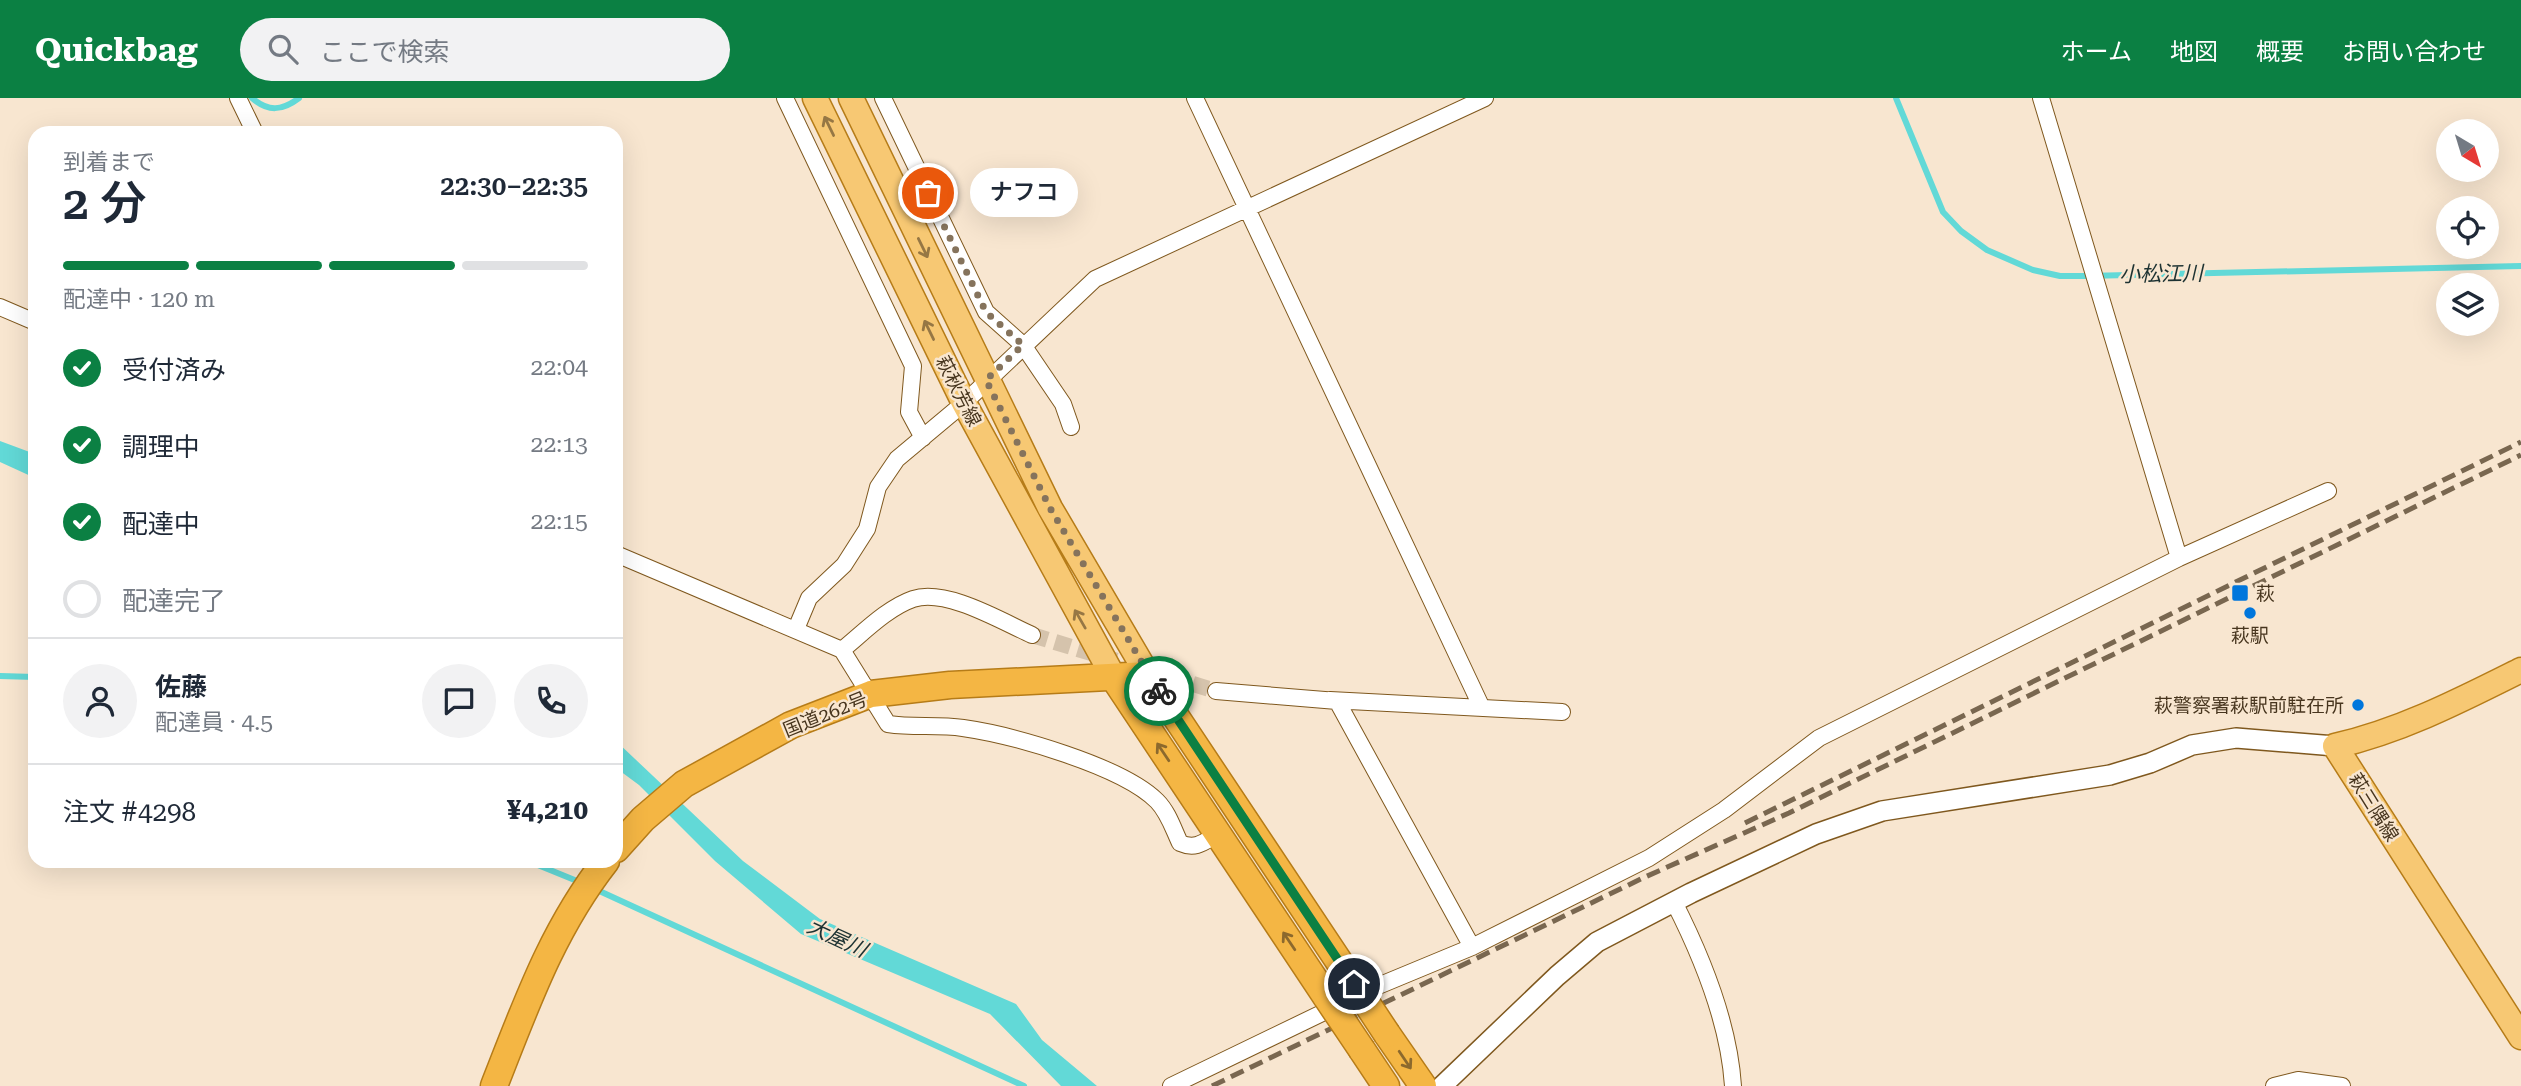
<!DOCTYPE html>
<html lang="ja">
<head>
<meta charset="utf-8">
<style>
  :root { --surface:#fff; --page:#f2f2f3; --text:#1f2937; --muted:#747a83; --line:#e0e1e3; --accent:#0b8043 }
  body { margin:0; font-family:"Roboto Serif","Noto Sans JP",serif; background:var(--page); color:var(--text); height:100vh; display:flex; flex-direction:column; font-size:26px; white-space:nowrap }
  * { box-sizing:border-box; margin:0 }
  p { font-size:23px; color:var(--muted) }
  .icon { flex:none; width:38px; height:38px; fill:none; stroke:currentColor; stroke-width:2; stroke-linecap:round; stroke-linejoin:round }
  .map { position:relative; flex:1; overflow:hidden }
  .sheet { position:absolute; left:28px; top:28px; width:595px; height:742px; display:flex; flex-direction:column; background:var(--surface); border-radius:21px; box-shadow:0 7px 28px #0002 }
  .sheet>* { flex:none }
  .needle { width:46px; rotate:142deg }
  .controls { position:absolute; left:2436px; top:21px; display:grid; gap:14px }
  .controls a { display:grid; place-items:center; width:63px; height:63px; border-radius:50%; background:var(--surface); box-shadow:0 7px 28px #0002; font-size:35px }
  .pin { position:absolute; display:grid; place-items:center; width:60px; height:60px; color:#fff; margin:-30px; border:4px solid #fff; border-radius:50%; box-shadow:0 2px 7px #0007 }
  .courier { position:absolute; display:grid; place-items:center; width:70px; height:70px; margin:-35px; border:5px solid #0b8043; border-radius:50%; background:#fff; color:#222; box-shadow:0 2px 9px #0007 }
  .bubble { position:absolute; height:49px; border-radius:24px; background:var(--surface); box-shadow:0 7px 28px #0002; font-size:23px; font-weight:600; line-height:49px; text-align:center }
  .headline em { font-style:normal; font-weight:600 }
  .headline div { display:flex; flex-direction:column-reverse }
  .headline { display:flex; align-items:center; justify-content:space-between; height:119px; padding:0 35px }
  h1 { font-size:46px; font-weight:600; line-height:52px }
  .bar { display:grid; grid-template-columns:repeat(4,1fr); gap:10px 7px; align-content:center; height:84px; padding:0 35px }
  .bar i { height:9px; border-radius:5px; background:var(--line) }
  .bar .active { background:var(--accent) }
  .bar p { grid-column:span 4 }
  .line { display:flex; align-items:center; gap:18px; padding:0 35px; border-top:2px solid var(--line) }
  .line div { flex:1 }
  .round { display:grid; place-items:center; flex:none; width:74px; height:74px; border-radius:37px; background:var(--page) }
  ol { padding:0 35px; list-style:none }
  li { display:flex; align-items:center; gap:21px; height:77px }
  li p { margin-inline-start:auto }
  li .icon { padding:7px; border-radius:50%; background:var(--accent); color:#fff; stroke-width:4 }
  li:last-child { color:var(--muted) }
  li i { width:38px; height:38px; border:4px solid var(--line); border-radius:50% }
  header { display:flex; align-items:center; gap:42px; box-sizing:border-box; height:98px; padding:0 35px; background:var(--accent); color:#fff }
  header strong { font-size:33px }
  nav { display:flex; gap:38px; margin-inline-start:auto; font-size:24px }
  .search { width:490px; height:63px; background:var(--page); display:flex; align-items:center; gap:18px; box-sizing:border-box; padding:0 24px; border-radius:38px; color:var(--muted); font-size:26px }
  .map>svg:first-child { display:block }
  .water { fill:#62d9d7 }
  .lines { fill:none; stroke-linecap:round; stroke-linejoin:round }
  .stream { stroke:#62d9d7; stroke-width:6 }
  .minor-tunnel { stroke:#d5c3ac; stroke-width:16; stroke-dasharray:16 8; stroke-linecap:butt }
  .minor-casing { stroke:#7f581e; stroke-width:18 }
  .tertiary-casing { stroke:#7f581e; stroke-width:22 }
  .primary-casing { stroke:#b67c18; stroke-width:27 }
  .trunk-casing { stroke:#b67c18; stroke-width:29 }
  .minor { stroke:#fff; stroke-width:16 }
  .tertiary { stroke:#fff; stroke-width:19 }
  .primary { stroke:#f7c873; stroke-width:24 }
  .trunk { stroke:#f4b644; stroke-width:26 }
  .rail { stroke:#796750; stroke-width:5; stroke-dasharray:14 7; stroke-linecap:butt }
  .trunk-bridge-casing { stroke:#b67c18; stroke-width:29; stroke-linecap:butt }
  .trunk-bridge { stroke:#f4b644; stroke-width:26 }
  .oneway { stroke:#967744 }
  .oneway2 { stroke:#8c692d }
  .done { stroke:#85735c; stroke-width:7; stroke-dasharray:0 12.6 }
  .route { stroke:#0b8043; stroke-width:9 }
  .poi-dot { fill:#0076dc; stroke:#f8e6d0; stroke-width:2.5 }
  .labels { text-anchor:middle; stroke-width:5; stroke-linejoin:round; paint-order:stroke }
  .street-label { font-size:19px; fill:#47351e; stroke:#f8e6d0 }
  .poi-label { font-size:19px; fill:#47351e; stroke:#f8e6d0; text-anchor:start }
  .water-label { font-size:21px; font-style:italic; fill:#1d3232; stroke:#f8e6d0 }
</style>
</head>
<body>
<header>
<strong>Quickbag</strong>
<div class="search"><svg class="icon" aria-label="search" viewBox="0 0 24 24"><circle cx="10" cy="10" r="6"/><path d="M15 15l6 6"/></svg>ここで検索</div>
<nav><a>ホーム</a><a>地図</a><a>概要</a><a>お問い合わせ</a></nav>
</header>
<div class="map">
<svg width="2521" height="988" viewBox="0 0 2521 988">
  <rect width="100%" height="100%" fill="#f8e6d0"/>
  <path class="water" d="M0 343 35 356V380L0 364Z
    M616 643 743 763 820 821 1016 906 1042 942 1097 988H1061L990 916 801 836 715 763 639 687 616 670Z"/>
  <g class="lines">
    <path class="stream" d="M252 0C268 14 282 13 299 0
      M1896 0 1943 114 1961 133 1987 152 2033 172 2060 178H2086L2521 168
      M0 578 35 579
      M528 763 582 785
      M595 791 1024 988"/>
    <path class="minor-tunnel" d="M1032 537 1216 593"/>
    <defs>
      <path id="minor" d="M238 0 255 35
        M785 0 913 268 909 314 923 340
        M883 0 986 214 1023 247 1063 306 1071 329
        M1195 0 1482 610
        M2041 0 2179 460
        M0 209 35 224
        M616 456 842 552 888 626C913 630 938 626 963 630 1012 637 1122 668 1157 703 1168 714 1173 730 1180 745 1196 752 1204 744 1218 736
        M796 531 809 500 844 467 867 431 878 389 897 361 964 305 1095 181 1485 0
        M842 552C863 535 887 510 913 501 946 490 1001 523 1032 537
        M1216 593 1337 603 1472 849
        M1330 602 1562 614
        M1674 804C1702 859 1729 925 1733 988
        M1171 988 1378 888 1472 849 1649 760 1724 712 1819 640 2179 460 2328 393
        M2274 988 2298 982 2342 988"/>
      <path id="tertiary" d="M1442 988 1557 878 1597 844 1691 795 1816 736 1882 713 2110 677 2150 665 2192 647 2236 640 2335 648"/>
      <path id="primary" d="M815 0 964 305 1114 580
        M851 0 1050 410 1148 577
        M2521 572C2461 602 2401 633 2335 648L2521 939"/>
      <path id="trunk" d="M1114 580 1327 900
        M616 751 643 721 684 686 791 627 871 596 950 587 1148 577 1354 886
        M1387 936 1423 988
        M1362 952 1386 988
        M494 988C526 907 552 832 606 763"/>
    </defs>
    <use href="#minor" class="minor-casing"/>
    <use href="#tertiary" class="tertiary-casing"/>
    <use href="#primary" class="primary-casing"/>
    <use href="#trunk" class="trunk-casing"/>
    <use href="#minor" class="minor"/>
    <use href="#tertiary" class="tertiary"/>
    <use href="#primary" class="primary"/>
    <use href="#trunk" class="trunk"/>
    <path class="rail" d="M1745 725 2521 344
      M1212 988 1645 779 1789 715 2521 357"/>
    <defs>
      <path id="trunk-bridge" d="M1354 886 1387 936
        M1327 900 1362 952"/>
    </defs>
    <use href="#trunk-bridge" class="trunk-bridge-casing"/>
    <use href="#trunk-bridge" class="trunk-bridge"/>
  </g>
  <defs><path id="oneway-shaft" d="M-6 0H5M1.5-3L5.5 0L1.5 3" fill="none" stroke-width="1.6" stroke-linecap="round" stroke-linejoin="round" transform="scale(1.75)"/></defs>
  <g class="oneway">
    <use href="#oneway-shaft" transform="translate(829 28) rotate(-116)"/>
    <use href="#oneway-shaft" transform="translate(923 150) rotate(64)"/>
    <use href="#oneway-shaft" transform="translate(929 232) rotate(-116)"/>
    <use href="#oneway-shaft" transform="translate(1080 521) rotate(-120)"/>
  </g>
  <g class="oneway2">
    <use href="#oneway-shaft" transform="translate(1163 654) rotate(-124)"/>
    <use href="#oneway-shaft" transform="translate(1289 843) rotate(-124)"/>
    <use href="#oneway-shaft" transform="translate(1405 962) rotate(56)"/>
  </g>
  <g class="lines">
    <path class="done" d="M928 95 986 214 1023 247 986 282 1050 410 1159 593"/>
    <path class="route" d="M1159 593 1354 886"/>
  </g>
  <g class="poi-dot">
    <rect x="2231" y="486" width="18" height="18" rx="3.5"/>
    <circle cx="2250" cy="515" r="7"/>
    <circle cx="2358" cy="607" r="7"/>
  </g>
  <g class="labels">
    <g class="street-label">
      <text transform="translate(959 293) rotate(63)" y="7">萩秋芳線</text>
      <text transform="translate(825 616) rotate(-22)" y="7">国道262号</text>
      <text transform="translate(2374 709) rotate(58)" y="7">萩三隅線</text>
    </g>
    <g class="poi-label">
      <text x="2256" y="502">萩</text>
      <text x="2250" y="544" text-anchor="middle">萩駅</text>
      <text x="2344" y="614" text-anchor="end">萩警察署萩駅前駐在所</text>
    </g>
    <g class="water-label">
      <text transform="translate(2161 176) rotate(-1)" y="7">小松江川</text>
      <text transform="translate(837 840) rotate(25)" y="7">大屋川</text>
    </g>
  </g>
</svg>
<div class="controls">
<a><svg class="needle" viewBox="-14 -14 28 28"><path d="M0-13l5 13h-10z" fill="#e53935"/><path d="M0 13l5-13h-10z" fill="#747a83"/></svg></a>
<a><svg class="icon" aria-label="locate" viewBox="0 0 24 24"><circle cx="12" cy="12" r="6"/><path d="M12 2v4M12 18v4M2 12h4M18 12h4"/></svg></a>
<a><svg class="icon" aria-label="layers" viewBox="0 0 24 24"><path d="M12 4l9 5-9 5-9-5zM3 14l9 5 9-5"/></svg></a>
</div>
<div class="pin" style="left:928px;top:95px;background:#ea580c"><svg class="icon" aria-label="bag" viewBox="0 0 24 24"><path d="M5 8h14l-1 12H6zM9 8a3 3 0 0 1 6 0"/></svg></div>
<div class="pin" style="left:1354px;top:886px;background:#1f2937"><svg class="icon" aria-label="home" viewBox="0 0 24 24"><path d="M3 11l9-7 9 7M6 9v11h12V9"/></svg></div>
<div class="courier" style="left:1159px;top:593px"><svg class="icon" aria-label="bike" viewBox="0 0 24 24"><circle cx="6" cy="16" r="4"/><circle cx="18" cy="16" r="4"/><path d="M6 16l4-8h5l3 8M10 8l3 8H6M13 5h3"/></svg></div>
<div class="bubble" style="left:970px;top:70px;width:108px">ナフコ</div>
<section class="sheet">
<div class="headline"><div><h1>2 分</h1><p>到着まで</p></div><em>22:30–22:35</em></div>
<div class="bar"><i class="active"></i><i class="active"></i><i class="active"></i><i></i><p>配達中 · 120 m</p></div>
<ol>
<li><svg class="icon" aria-label="check" viewBox="0 0 24 24"><path d="M5 12l5 5 9-10"/></svg>受付済み<p>22:04</p></li>
<li><svg class="icon" aria-label="check" viewBox="0 0 24 24"><path d="M5 12l5 5 9-10"/></svg>調理中<p>22:13</p></li>
<li><svg class="icon" aria-label="check" viewBox="0 0 24 24"><path d="M5 12l5 5 9-10"/></svg>配達中<p>22:15</p></li>
<li><i></i>配達完了</li>
</ol>
<div class="line" style="height:126px"><a class="round"><svg class="icon" aria-label="person" viewBox="0 0 24 24"><circle cx="12" cy="8" r="4"/><path d="M4 21q1-7 8-7t8 7"/></svg></a><div><b>佐藤</b><p>配達員 · 4.5</p></div><a class="round"><svg class="icon" aria-label="chat" viewBox="0 0 24 24"><path d="M4 5h16v11H9l-5 4z"/></svg></a><a class="round"><svg class="icon" aria-label="phone" viewBox="0 0 24 24"><path d="M5 4h4l2 5-3 2q2 4 5 5l2-3 5 2v4C11 20 4 13 5 4z"/></svg></a></div>
<div class="line" style="height:91px"><div>注文 #4298</div><b>¥4,210</b></div>
</section>
</div>
</body>
</html>
